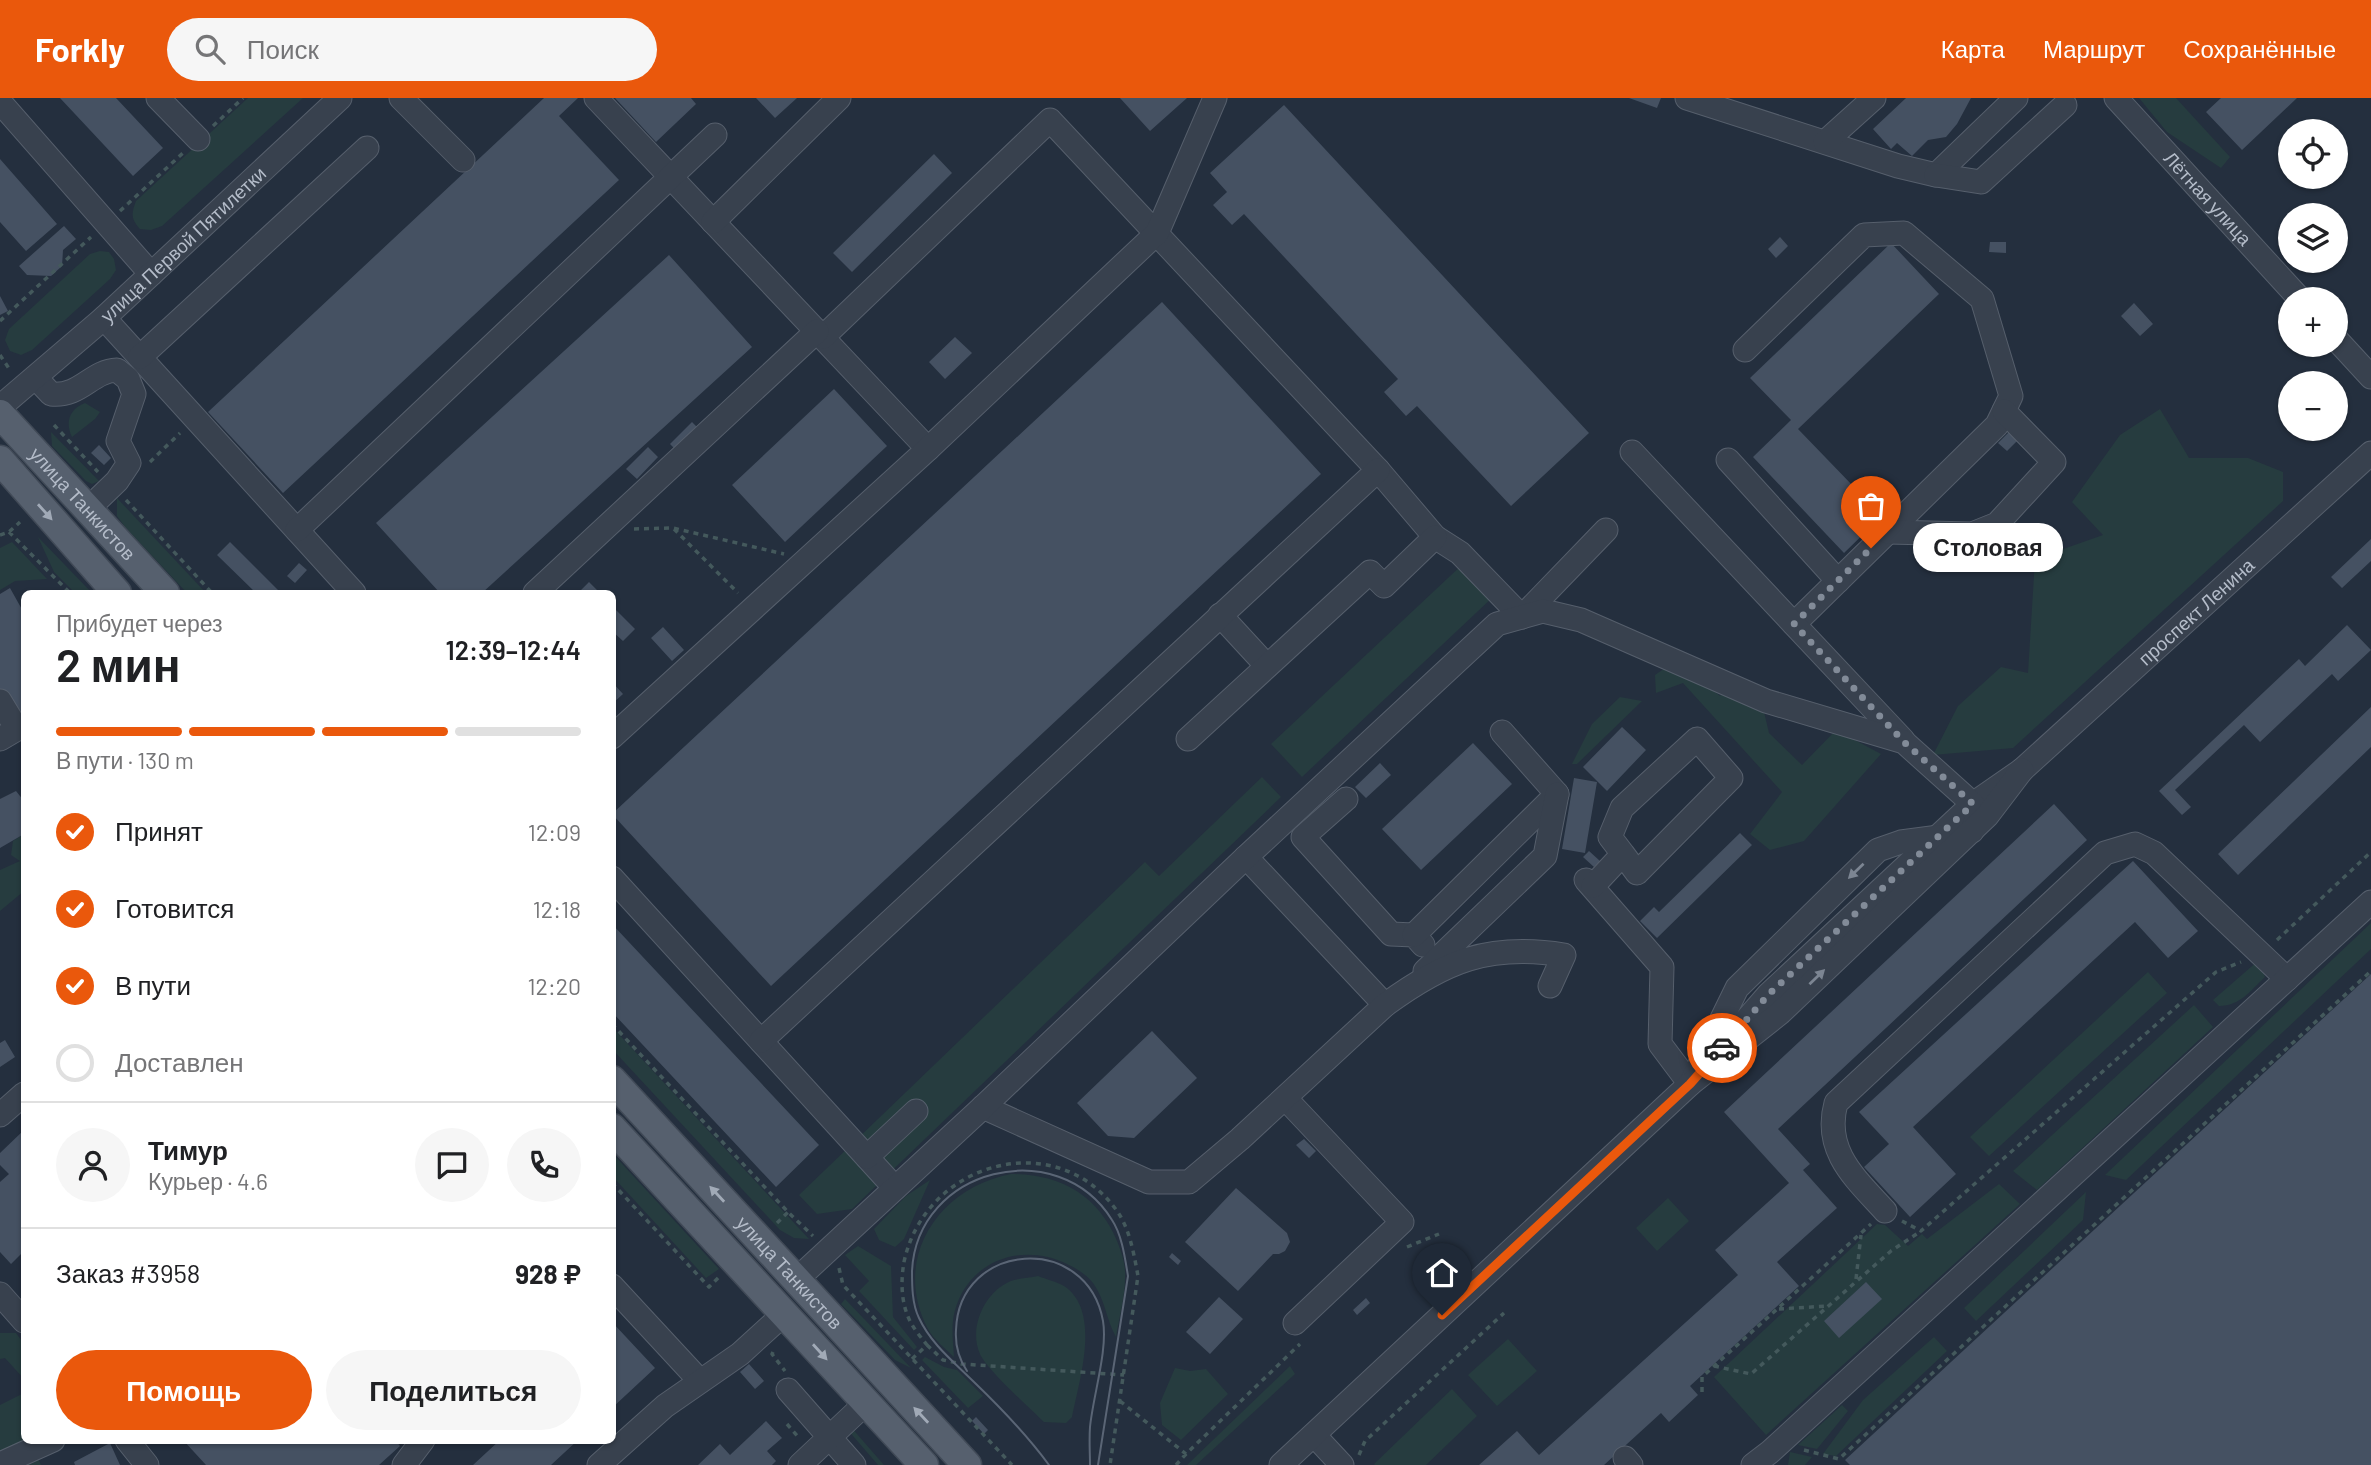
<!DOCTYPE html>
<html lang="ru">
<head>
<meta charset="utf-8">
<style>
  :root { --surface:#fff; --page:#f6f6f6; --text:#202124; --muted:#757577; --line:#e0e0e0; --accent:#ea580c }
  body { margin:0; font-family:Barlow,sans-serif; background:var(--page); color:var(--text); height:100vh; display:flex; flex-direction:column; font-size:26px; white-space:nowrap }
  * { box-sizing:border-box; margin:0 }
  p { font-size:23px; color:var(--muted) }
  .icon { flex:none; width:38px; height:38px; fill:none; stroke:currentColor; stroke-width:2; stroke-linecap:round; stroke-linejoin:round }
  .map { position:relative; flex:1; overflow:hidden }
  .side { position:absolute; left:21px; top:492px; width:595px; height:854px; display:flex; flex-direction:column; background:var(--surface); border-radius:10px; box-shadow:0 2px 5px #0004 }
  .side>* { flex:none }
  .buttons { position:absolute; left:2278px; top:21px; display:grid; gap:14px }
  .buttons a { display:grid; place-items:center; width:70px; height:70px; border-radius:50%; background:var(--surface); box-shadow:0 2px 5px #0004; font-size:35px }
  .pin { position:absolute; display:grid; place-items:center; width:60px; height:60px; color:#fff; margin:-72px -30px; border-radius:50% 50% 50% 0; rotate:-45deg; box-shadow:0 0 7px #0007 }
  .pin .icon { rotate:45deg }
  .courier { position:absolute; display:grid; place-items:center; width:70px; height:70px; margin:-35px; border:5px solid #ea580c; border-radius:50%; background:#fff; color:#222; box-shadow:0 2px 9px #0007 }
  .bubble { position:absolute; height:49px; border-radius:24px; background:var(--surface); box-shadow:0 2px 5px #0004; font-size:23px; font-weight:600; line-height:49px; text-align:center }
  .summary em { font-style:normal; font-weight:600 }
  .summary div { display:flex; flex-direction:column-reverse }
  .summary { display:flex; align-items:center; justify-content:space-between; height:119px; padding:0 35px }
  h1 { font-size:46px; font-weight:600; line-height:52px }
  .bar { display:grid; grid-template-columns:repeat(4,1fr); gap:10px 7px; align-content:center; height:84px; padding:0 35px }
  .bar i { height:9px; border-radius:5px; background:var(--line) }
  .bar .current { background:var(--accent) }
  .bar p { grid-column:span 4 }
  .line { display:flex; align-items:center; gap:18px; padding:0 35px; border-top:2px solid var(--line) }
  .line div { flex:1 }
  .round { display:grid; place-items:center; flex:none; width:74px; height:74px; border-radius:37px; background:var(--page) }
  ol { padding:0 35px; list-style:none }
  li { display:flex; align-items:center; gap:21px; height:77px }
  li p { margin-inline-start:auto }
  li .icon { padding:7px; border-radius:50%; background:var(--accent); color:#fff; stroke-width:4 }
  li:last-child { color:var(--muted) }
  li i { width:38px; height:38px; border:4px solid var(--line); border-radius:50% }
  .primary-button { display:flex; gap:14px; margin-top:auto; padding:14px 35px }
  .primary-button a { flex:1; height:80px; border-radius:42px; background:var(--accent); color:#fff; font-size:28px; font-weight:600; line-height:80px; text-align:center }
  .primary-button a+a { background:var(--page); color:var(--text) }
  header { display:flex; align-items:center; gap:42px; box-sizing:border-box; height:98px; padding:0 35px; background:var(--accent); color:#fff }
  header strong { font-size:33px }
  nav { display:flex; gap:38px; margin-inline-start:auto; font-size:24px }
  .search { width:490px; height:63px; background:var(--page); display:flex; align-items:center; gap:18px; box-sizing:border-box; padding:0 24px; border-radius:38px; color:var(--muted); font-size:26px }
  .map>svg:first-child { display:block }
  .green { fill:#263c3f }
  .building { fill:#455162 }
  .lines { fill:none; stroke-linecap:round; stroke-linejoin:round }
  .minor-casing { stroke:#565f6c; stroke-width:25 }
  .major-casing { stroke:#414a57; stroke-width:31 }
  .path { stroke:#44595c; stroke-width:3.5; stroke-dasharray:5 5; stroke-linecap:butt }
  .minor { stroke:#38414e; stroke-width:23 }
  .major { stroke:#56606e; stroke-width:28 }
  .tram { stroke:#5a6575; stroke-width:2 }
  .oneway { fill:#a1aab7 }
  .oneway2 { fill:#7c8592 }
  .done { stroke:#828b98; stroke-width:7; stroke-dasharray:0 12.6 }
  .route { stroke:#ea580c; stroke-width:9 }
  .labels { text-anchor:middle; stroke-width:5; stroke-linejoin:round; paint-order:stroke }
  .street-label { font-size:19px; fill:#b4bcc9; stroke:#1d2633 }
</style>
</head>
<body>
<header>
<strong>Forkly</strong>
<div class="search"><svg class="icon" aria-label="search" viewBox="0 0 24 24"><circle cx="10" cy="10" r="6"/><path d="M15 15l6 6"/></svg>Поиск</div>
<nav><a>Карта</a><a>Маршрут</a><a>Сохранённые</a></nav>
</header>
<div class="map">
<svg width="2371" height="1367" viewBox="0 0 2371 1367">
  <rect width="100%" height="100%" fill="#242f3e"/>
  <path class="green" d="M248 0H303L162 128 151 132 140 131C131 121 131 116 136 103Z
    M2139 0H2176L2230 59 2221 70 2167 34Z
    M100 153 109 154 114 161 116 172 110 181 32 252 21 257 10 253 5 242 9 231 90 156Z
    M85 305 100 314 95 321 72 339C65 325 69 311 85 305Z
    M2160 311 2189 360H2248L2283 374V403L2013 650 1933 657 1958 608 2001 569 2028 575 2035 461 2103 437 2072 404 2120 337Z
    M51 334 99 383 92 386 86 383 52 348Z
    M117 400 206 495H187L125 429 117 418Z
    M38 439 92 495H75L54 474Z
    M12 444 47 481 15 483 0 492V450Z
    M1464 465 1494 498 1302 679 1271 646Z
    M1671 566 1687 572 1720 598 1725 592 1764 614 1769 635 1802 667 1836 632 1881 656 1804 743 1770 752 1750 736 1782 694 1683 585 1656 595 1655 577Z
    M1620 599 1642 603 1577 666H1572L1592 626Z
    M1262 679 1281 699 852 1111 817 1116 799 1097 1145 764 1159 778Z
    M24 736V793L0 813V772L20 763 11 757 13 743Z
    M2371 825V851L2126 1082 2105 1077Z
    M2259 862 2265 879C2251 892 2240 908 2219 908L2213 902Z
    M2148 874 2167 895 1989 1058 1970 1039Z
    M2194 907 2213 929 2037 1092 2013 1073Z
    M613 930 809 1141 794 1140 780 1132 613 952Z
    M613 1056 719 1171 706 1180 613 1079Z
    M1011 1076C1060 1076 1098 1097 1117 1143 1122 1155 1126 1168 1125 1180 1125 1199 1119 1220 1116 1239 1106 1221 1105 1201 1093 1185 1087 1177 1076 1170 1067 1166 1025 1145 974 1160 957 1206 950 1224 953 1241 954 1259 946 1251 934 1242 928 1231 891 1161 938 1090 1011 1076Z
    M930 1082 904 1141 895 1149 879 1142 874 1131 906 1098Z
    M1999 1086 2020 1106 1766 1337 1714 1279 1877 1126 1885 1127 1908 1148 1922 1136 1927 1141Z
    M2086 1094 2083 1122 1976 1223 1964 1210Z
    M1668 1100 1689 1123 1657 1153 1636 1130Z
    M858 1148 891 1168 893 1219 917 1249 914 1252 859 1193 869 1183 845 1157Z
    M1038 1178C1046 1181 1057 1184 1064 1188 1102 1213 1079 1283 1072 1319L1066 1325 1044 1324C1030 1310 987 1272 980 1256 968 1230 985 1193 1011 1183 1019 1180 1030 1180 1038 1178Z
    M845 1201 911 1270 895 1262 841 1206Z
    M0 1235H16L24 1246V1281L5 1260 0 1261Z
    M1934 1239 1947 1253 1836 1358 1823 1356 1863 1302Z
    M1508 1241 1537 1273 1497 1308 1468 1277Z
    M925 1259 944 1269 957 1272 983 1298 968 1310 922 1262Z
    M1290 1268 1295 1276 1196 1367H1187Z
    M1175 1270 1190 1273 1206 1271 1228 1296 1181 1342 1162 1327 1160 1305Z
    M1452 1291 1477 1318 1426 1367H1375L1374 1366Z
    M24 1295V1342H30L41 1367H3L0 1361V1307Z
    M1842 1307 1848 1313 1817 1351 1798 1347Z
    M850 1328 884 1367H878L847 1331Z
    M1790 1354 1812 1359 1805 1367H1788Z"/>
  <path class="building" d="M60 0H116L163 50 133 78Z
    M544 0H578L559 18 619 82 283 395 208 314Z
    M615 0H691L696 6 656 44Z
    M756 0H797L775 20Z
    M1120 0H1187L1150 33Z
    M1629 0H1661L1657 10Z
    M1906 0H1971L1957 26 1946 39 1928 42 1912 58 1897 45 1891 51 1873 31Z
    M2221 0H2297L2242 52 2206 14Z
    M1284 7 1589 335 1511 408 1417 308 1406 318 1384 294 1398 281 1244 116 1232 127 1213 107 1227 94 1210 75Z
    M934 56 952 75 852 174 833 155Z
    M0 61 57 126 26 153 0 124Z
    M64 128 76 141 63 152 62 168 51 178 27 177 19 168Z
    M1780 139 1788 148 1776 160 1768 151Z
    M1990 144H2006V155L1989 154Z
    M1891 145 1939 196 1798 331 1882 418 1844 455 1753 359 1791 322 1750 280Z
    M669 157 752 249 482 495H440L376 425Z
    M0 198 8 213 0 217Z
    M1162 204 1321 376 771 888 612 716Z
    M2134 205 2153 226 2140 238 2121 218Z
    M955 239 972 255 945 281 929 264Z
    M834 291 887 348 785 444 732 387Z
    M692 324 699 331 677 353 670 346Z
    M2010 333 2018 342 2007 353 1998 345Z
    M99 347 111 360 104 367 91 355Z
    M648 349 658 359 637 381 626 371Z
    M2371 441V463L2342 490 2331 479Z
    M230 444 281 495H256L217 457Z
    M299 465 307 472 295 485 287 478Z
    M589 484 600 495H578Z
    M10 490 24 515V642L0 601V496Z
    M612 508 635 531 623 543 612 533Z
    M2347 527 2371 552 2338 583 2332 576 2260 644 2244 627 2175 692 2191 709 2182 717 2159 693 2299 561 2305 568Z
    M663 529 684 552 672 563 651 540Z
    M612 584 623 596 612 606Z
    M2371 609V649L2238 777 2218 756Z
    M1622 629 1646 652 1607 693 1583 669Z
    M1473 645 1512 686 1421 772 1382 731Z
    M1380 665 1391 677 1366 700 1355 689Z
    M1574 680 1597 684 1585 755 1562 751Z
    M16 693 24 703V736L0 750V701Z
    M2054 706 2087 742 1778 1031 1810 1066 1803 1072 1837 1110 1777 1164 1799 1188 1690 1288 1698 1297 1669 1324 1661 1315 1604 1367H1479L1517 1333 1539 1357 1738 1177 1715 1152 1789 1085 1724 1014Z
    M1740 735 1752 747 1657 840 1640 823 1654 809 1659 814Z
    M1589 753 1600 763 1594 769 1583 759Z
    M2133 763 2198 833 2168 860 2135 824 1913 1029 1956 1076 1910 1119 1864 1069 1889 1046 1859 1014Z
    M612 826 819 1047 776 1089 612 914Z
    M2371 876V1367H1850L1845 1362Z
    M1152 933 1197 980 1134 1040 1108 1038 1077 1005Z
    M5 942 15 959 0 969V945Z
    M24 1032V1153L11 1166 0 1154V1084L9 1076 0 1067V1055Z
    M1304 1041 1316 1053 1309 1060 1296 1047Z
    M1236 1090 1287 1135 1290 1144 1285 1153 1279 1156H1273L1238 1193 1185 1144Z
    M1172 1155 1181 1163 1178 1167 1169 1159Z
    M1866 1184 1882 1201 1839 1240 1824 1223Z
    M1219 1199 1243 1221 1210 1256 1186 1234Z
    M1366 1200 1370 1205 1357 1217 1353 1212Z
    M612 1224 655 1270 612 1310Z
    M749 1266 764 1283 755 1291 740 1274Z
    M976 1319 988 1332 984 1336 972 1323Z
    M766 1323 782 1340 767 1353 776 1363 772 1367H698L720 1346 730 1357Z
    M183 1342H395L400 1348 379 1367H206Z
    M500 1342H578L551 1367H473Z
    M110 1345 120 1367H75L74 1364Z"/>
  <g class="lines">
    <defs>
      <g id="minor">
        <path d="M158 0 198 41"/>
        <path d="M401 0 463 62"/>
        <path d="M596 0 928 351"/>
        <path d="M1687 0 1898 68 1936 77 2016 0"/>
        <path id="s1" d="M2116 0 2300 201"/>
        <path d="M0 4 151 176"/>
        <path d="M1825 44 1874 0"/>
        <path d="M1936 77 1981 84 2065 7"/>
        <path d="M713 124 839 0"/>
        <path d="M104 220 354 495"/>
        <path d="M823 239 1050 22 1378 372 1435 439 1460 455 1522 519 1606 432"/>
        <path d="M2336 241 2371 279"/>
        <path d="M1745 252 1864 137 1904 135 1982 201 2011 298 1997 327 1794 526"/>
        <path d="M140 259 367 50"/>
        <path d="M36 280 51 296C81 299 91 273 117 272L128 281 134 296 118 343 129 365 117 383 88 411"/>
        <path id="s2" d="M0 309 104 220 340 0"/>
        <path d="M1632 354 1903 642"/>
        <path d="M1728 362 1838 483"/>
        <path d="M297 432 715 37"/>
        <path d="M1888 434 1972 436 1997 426 2054 364 2004 313"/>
        <path d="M535 495 817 233"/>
        <path d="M1220 517 1267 568"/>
        <path d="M0 603 17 631 0 641"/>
        <path d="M612 639 928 351 1157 135 1215 0"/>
        <path d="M1188 641 1370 474 1384 488 1435 439"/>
        <path d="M1346 701 1303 739 1391 836 1414 837 1423 847"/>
        <path d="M1246 759 1385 907"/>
        <path d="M612 780 895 1090"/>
        <path d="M1586 782 1662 869 1660 946 1690 986"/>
        <path d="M1593 788 1623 756 1637 775 1731 680 1697 641 1622 710 1610 739 1623 756"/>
        <path d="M1414 837 1557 696 1502 634"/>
        <path d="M1425 873 1545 758 1557 696"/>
        <path d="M761 943 1378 372"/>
        <path id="s3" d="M1726 945 1768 897 1973 706 2022 672 2371 355"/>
        <path d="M1693 980 1737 890 1878 752 1901 744 1939 739"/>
        <path d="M1285 1000 1402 1124 1295 1225"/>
        <path d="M983 1009 1149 1084H1189L1240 1041 1385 907C1445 863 1489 845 1564 857L1550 888"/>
        <path d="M0 1017 24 996"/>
        <path d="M867 1059 916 1013"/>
        <path d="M1885 1113C1855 1080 1823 1053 1836 1005L2105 755 2135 746 2154 755 2287 881"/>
        <path d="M796 1182 983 1009 1246 759 1497 526 1543 513 1581 522 1766 603 1904 644 1973 706 1976 721 1972 733"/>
        <path d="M612 1188 700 1283"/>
        <path d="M0 1196 24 1223"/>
        <path d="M788 1292 854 1367"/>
        <path d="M1314 1337 1342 1367"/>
        <path d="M127 1342 147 1367"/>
        <path d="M1625 1360 1631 1367"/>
        <path d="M0 1366 53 1342"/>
        <path d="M404 1367 423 1342"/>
        <path d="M599 1367 665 1308 740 1256 785 1215"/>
        <path d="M800 1367 866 1305"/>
        <path d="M1281 1367 1690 986 1780 915 1987 718 2022 672"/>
        <path d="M1753 1367 1770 1354 2371 804"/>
      </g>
      <g id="major">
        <path id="s4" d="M0 316 165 495"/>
        <path d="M0 362 117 495"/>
        <path id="s5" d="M612 982 967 1367"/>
        <path d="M612 1030 924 1367"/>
      </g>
    </defs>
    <use href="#minor" class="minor-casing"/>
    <use href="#major" class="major-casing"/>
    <path class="path" d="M213 28 243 0
      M120 113 184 54
      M0 223 91 139
      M0 257 10 272
      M54 327 98 374
      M150 364 180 335
      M126 402 212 495
      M634 431 673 430 784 456
      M674 431 738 495
      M9 434 70 495
      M0 437 9 434 20 424
      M2277 842 2371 754
      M612 926 788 1114 813 1138
      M612 1085 709 1189 720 1178
      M1902 1123 1921 1133 2216 874 2241 864
      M777 1125 788 1114
      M1407 1149 1439 1136
      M839 1170 843 1187 1012 1367
      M1856 1181 1861 1137
      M1779 1211 1827 1208
      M927 1247 943 1262 962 1266 1124 1277
      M773 1254 772 1256 785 1273
      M912 1261 927 1247C920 1238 911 1228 907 1216 901 1200 901 1181 904 1164 925 1064 1056 1027 1117 1113 1130 1131 1134 1157 1138 1178L1110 1367
      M1714 1268 1751 1276 1891 1153 1921 1133
      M1702 1294V1279L1871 1126
      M1120 1303 1186 1356 1300 1246
      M787 1326 800 1341
      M1804 1352 1839 1361 2371 873
      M1359 1357 1365 1343 1504 1215
      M1176 1367 1186 1356"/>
    <use href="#minor" class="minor"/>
    <use href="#major" class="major"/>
    <path class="tram" d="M967 1273C959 1261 955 1247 956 1232 959 1143 1087 1134 1103 1223 1108 1252 1093 1298 1090 1329 1089 1342 1090 1355 1090 1367
      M1049 1367C1027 1337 1001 1310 974 1284 954 1264 931 1246 919 1220 912 1206 912 1187 912 1173 917 1070 1058 1035 1112 1122 1122 1137 1125 1160 1128 1178L1098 1367"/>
  </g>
  <defs><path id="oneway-solid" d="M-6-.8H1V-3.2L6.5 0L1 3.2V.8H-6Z" transform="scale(1.75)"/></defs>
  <g class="oneway">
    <use href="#oneway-solid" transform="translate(45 414) rotate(48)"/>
    <use href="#oneway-solid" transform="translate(717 1096) rotate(-133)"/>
    <use href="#oneway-solid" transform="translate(820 1254) rotate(48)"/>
    <use href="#oneway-solid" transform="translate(921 1317) rotate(-133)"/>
  </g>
  <g class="oneway2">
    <use href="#oneway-solid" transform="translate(1856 773) rotate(136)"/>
    <use href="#oneway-solid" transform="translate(1817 879) rotate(-44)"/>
  </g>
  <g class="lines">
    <path class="done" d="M1722 950 1768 897 1973 706 1904 644 1794 526 1871 450"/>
    <path class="route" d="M1442 1217 1690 986 1722 950"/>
  </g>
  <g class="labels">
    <g class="street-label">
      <text dy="7" stroke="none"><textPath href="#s1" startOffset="136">Лётная улица</textPath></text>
      <text dy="7" stroke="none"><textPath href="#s2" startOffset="245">улица Первой Пятилетки</textPath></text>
      <text dy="7" stroke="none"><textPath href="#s4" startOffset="122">улица Танкистов</textPath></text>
      <text dy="7" stroke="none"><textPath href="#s3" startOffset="639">проспект Ленина</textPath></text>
      <text dy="7" stroke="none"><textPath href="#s5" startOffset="262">улица Танкистов</textPath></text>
    </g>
  </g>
</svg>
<div class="buttons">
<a><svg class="icon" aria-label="locate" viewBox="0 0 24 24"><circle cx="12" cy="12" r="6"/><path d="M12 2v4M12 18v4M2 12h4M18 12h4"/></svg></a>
<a><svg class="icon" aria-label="layers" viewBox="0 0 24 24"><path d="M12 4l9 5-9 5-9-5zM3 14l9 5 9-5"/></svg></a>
<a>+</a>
<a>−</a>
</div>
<div class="pin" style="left:1871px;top:450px;background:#ea580c"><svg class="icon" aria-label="bag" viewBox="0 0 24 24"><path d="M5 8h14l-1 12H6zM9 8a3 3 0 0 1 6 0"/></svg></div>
<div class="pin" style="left:1442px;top:1217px;background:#1f2937"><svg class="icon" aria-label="home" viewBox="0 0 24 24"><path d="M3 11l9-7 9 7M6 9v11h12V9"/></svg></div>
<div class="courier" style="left:1722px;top:950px"><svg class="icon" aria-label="car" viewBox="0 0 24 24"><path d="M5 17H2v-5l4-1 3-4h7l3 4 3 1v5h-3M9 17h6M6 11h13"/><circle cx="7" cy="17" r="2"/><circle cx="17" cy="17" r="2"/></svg></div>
<div class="bubble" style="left:1913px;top:425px;width:150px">Столовая</div>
<section class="side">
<div class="summary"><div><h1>2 мин</h1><p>Прибудет через</p></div><em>12:39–12:44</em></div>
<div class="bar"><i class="current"></i><i class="current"></i><i class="current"></i><i></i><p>В пути · 130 m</p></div>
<ol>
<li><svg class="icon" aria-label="check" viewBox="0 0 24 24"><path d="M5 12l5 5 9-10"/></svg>Принят<p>12:09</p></li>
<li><svg class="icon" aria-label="check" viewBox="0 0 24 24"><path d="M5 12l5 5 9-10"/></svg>Готовится<p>12:18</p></li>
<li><svg class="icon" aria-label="check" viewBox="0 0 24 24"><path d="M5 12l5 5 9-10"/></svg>В пути<p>12:20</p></li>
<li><i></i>Доставлен</li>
</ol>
<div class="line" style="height:126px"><a class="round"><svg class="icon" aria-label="person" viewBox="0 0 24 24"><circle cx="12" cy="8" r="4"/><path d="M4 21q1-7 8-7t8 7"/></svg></a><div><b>Тимур</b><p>Курьер · 4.6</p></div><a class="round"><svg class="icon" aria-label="chat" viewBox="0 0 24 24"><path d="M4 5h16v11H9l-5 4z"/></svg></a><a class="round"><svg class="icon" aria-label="phone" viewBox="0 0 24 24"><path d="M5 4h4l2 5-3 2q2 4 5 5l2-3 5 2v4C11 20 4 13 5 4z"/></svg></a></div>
<div class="line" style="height:91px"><div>Заказ #3958</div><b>928 ₽</b></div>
<div class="primary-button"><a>Помощь</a><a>Поделиться</a></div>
</section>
</div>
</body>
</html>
